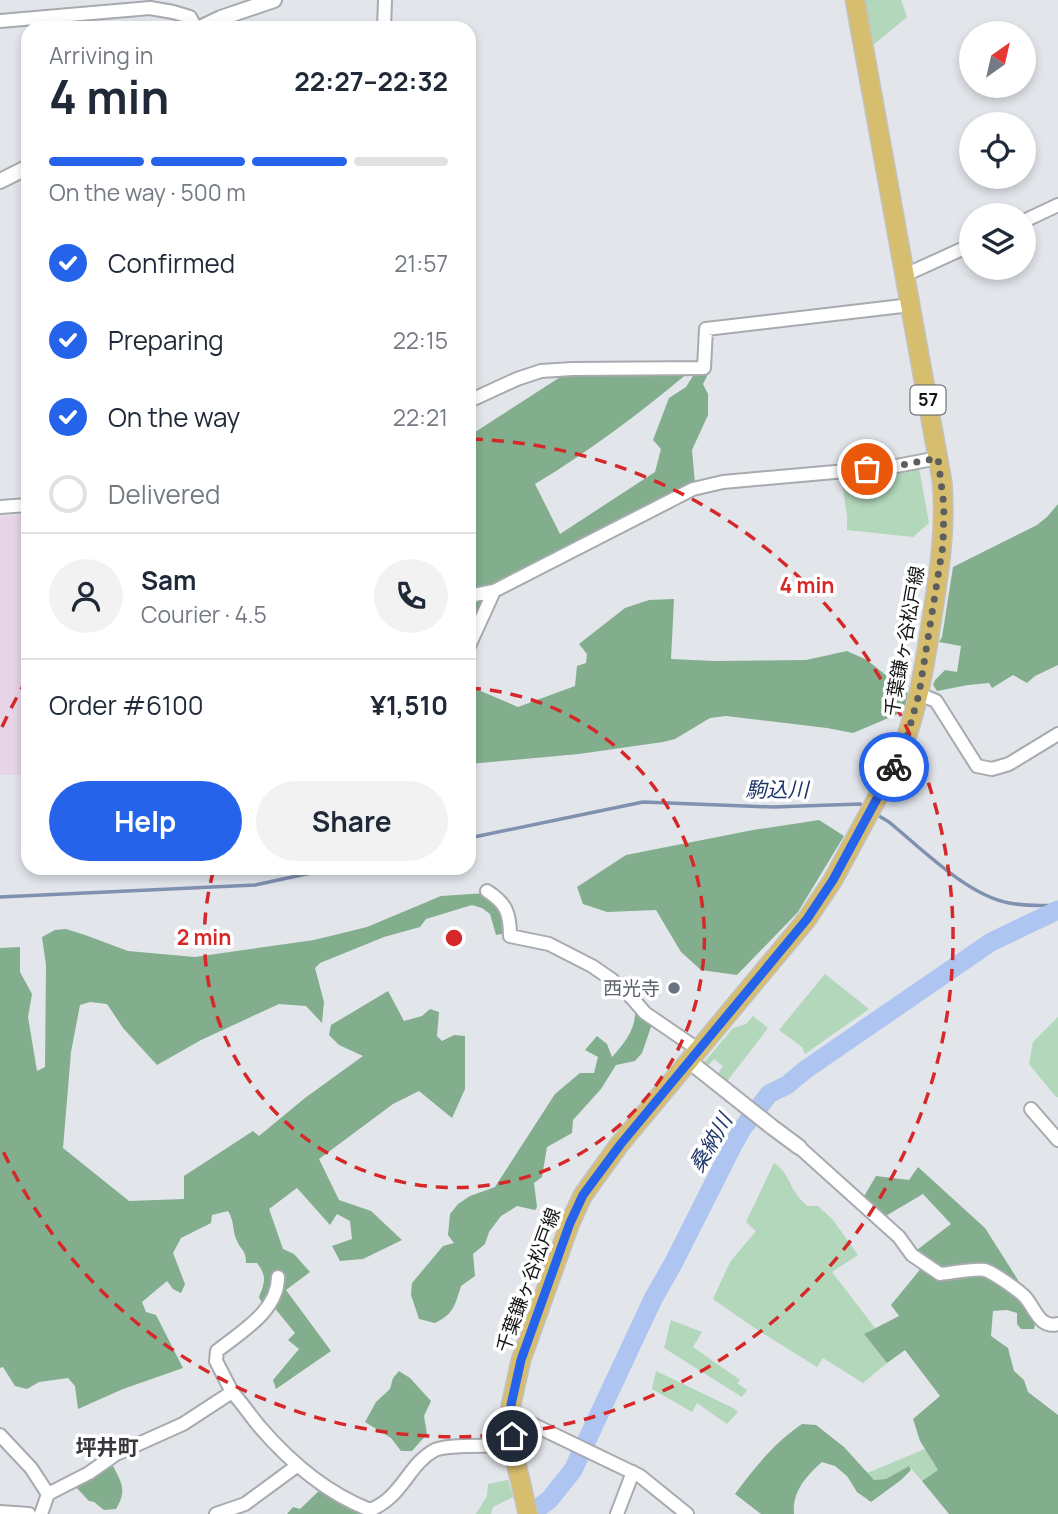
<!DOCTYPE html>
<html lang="en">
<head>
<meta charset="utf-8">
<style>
  :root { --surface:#fff; --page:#f2f2f3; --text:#1f2937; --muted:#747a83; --line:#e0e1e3; --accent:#2563eb }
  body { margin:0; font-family:Manrope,"Noto Sans JP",sans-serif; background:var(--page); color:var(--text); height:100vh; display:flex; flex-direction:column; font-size:26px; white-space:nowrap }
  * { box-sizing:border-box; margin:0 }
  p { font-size:23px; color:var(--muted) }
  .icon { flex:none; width:38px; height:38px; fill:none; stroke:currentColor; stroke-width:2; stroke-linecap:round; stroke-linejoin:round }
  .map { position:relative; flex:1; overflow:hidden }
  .details { position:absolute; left:21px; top:21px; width:455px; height:854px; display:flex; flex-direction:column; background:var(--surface); border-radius:21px; box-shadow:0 4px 10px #0003 }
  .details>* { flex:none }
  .needle { width:46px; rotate:34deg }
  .fabs { position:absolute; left:959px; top:21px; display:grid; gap:14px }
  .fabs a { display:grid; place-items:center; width:77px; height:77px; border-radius:50%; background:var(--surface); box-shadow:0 4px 10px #0003; font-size:35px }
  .pin { position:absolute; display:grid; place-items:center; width:60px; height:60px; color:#fff; margin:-30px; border:4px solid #fff; border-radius:50%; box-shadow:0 2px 7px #0007 }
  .courier { position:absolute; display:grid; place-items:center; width:70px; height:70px; margin:-35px; border:5px solid #2563eb; border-radius:50%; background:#fff; color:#222; box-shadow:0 2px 9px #0007 }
  .head em { font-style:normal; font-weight:700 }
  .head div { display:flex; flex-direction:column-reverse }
  .head { display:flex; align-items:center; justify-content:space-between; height:119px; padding:0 28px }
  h1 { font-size:46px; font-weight:700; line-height:52px }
  .bar { display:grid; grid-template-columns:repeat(4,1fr); gap:10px 7px; align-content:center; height:84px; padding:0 28px }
  .bar i { height:9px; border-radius:5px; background:var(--line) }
  .bar .on { background:var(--accent) }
  .bar p { grid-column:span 4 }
  .line { display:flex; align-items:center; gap:18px; padding:0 28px; border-top:2px solid var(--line) }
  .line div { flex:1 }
  .round { display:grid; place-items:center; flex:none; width:74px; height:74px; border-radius:37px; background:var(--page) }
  ol { padding:0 28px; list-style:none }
  li { display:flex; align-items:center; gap:21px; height:77px }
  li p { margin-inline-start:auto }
  li .icon { padding:7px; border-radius:50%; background:var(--accent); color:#fff; stroke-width:4 }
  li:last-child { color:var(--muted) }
  li i { width:38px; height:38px; border:4px solid var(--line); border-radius:50% }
  .primary-button { display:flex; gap:14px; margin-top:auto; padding:14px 28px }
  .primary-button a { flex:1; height:80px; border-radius:42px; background:var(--accent); color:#fff; font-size:28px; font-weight:700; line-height:80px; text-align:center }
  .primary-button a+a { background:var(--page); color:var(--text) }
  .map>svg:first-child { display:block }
  .education { fill:#e5d5e7 }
  .green { fill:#b2d7ba }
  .forest { fill:#82ae8d }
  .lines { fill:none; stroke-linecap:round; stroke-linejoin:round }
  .stream { stroke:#8090af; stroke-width:3.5 }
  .river { stroke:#aec5f1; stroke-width:19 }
  .minor-casing { stroke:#a7aaae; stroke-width:16 }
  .tertiary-casing { stroke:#a7aaae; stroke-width:18 }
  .primary-casing { stroke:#c2c2c2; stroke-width:21 }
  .minor { stroke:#fff; stroke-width:12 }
  .tertiary { stroke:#fff; stroke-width:14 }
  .primary { stroke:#d7bd6e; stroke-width:18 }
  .done { stroke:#5c5e60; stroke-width:7; stroke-dasharray:0 12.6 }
  .route { stroke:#2563eb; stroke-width:9 }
  .ring { fill:none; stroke:#d62828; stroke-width:3.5; stroke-dasharray:12 9 }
  .worship-dot { fill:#6b7280; stroke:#fff; stroke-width:2.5 }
  .labels { text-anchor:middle; stroke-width:7; stroke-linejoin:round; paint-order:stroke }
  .shield { fill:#fff; stroke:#5a5b5c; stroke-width:2 }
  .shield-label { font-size:18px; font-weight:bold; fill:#141516 }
  .street-label { font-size:19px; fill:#141516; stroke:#fff }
  .worship-label { font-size:19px; fill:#5b616d; stroke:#fff; text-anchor:end }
  .water-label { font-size:21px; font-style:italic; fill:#1d366b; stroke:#fff }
  .neighbourhood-label { font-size:21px; font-weight:bold; fill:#36383c; stroke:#fff }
  .centre { fill:#d62828; stroke:#fff; stroke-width:3.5 }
  .ring-label { font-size:21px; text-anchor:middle; font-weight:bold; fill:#d62828; stroke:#fff; stroke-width:7; stroke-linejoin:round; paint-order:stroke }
</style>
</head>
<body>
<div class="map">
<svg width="1058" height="1514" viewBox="0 0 1058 1514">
  <rect width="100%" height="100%" fill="#e2e5ea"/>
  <path class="education" d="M28 514V775H0V516Z"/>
  <path class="green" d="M864 0H901L907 17 872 46Z
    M919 468 929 523 913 537 847 530V516L841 475Z
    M825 974 869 1009 805 1054 802 1047 779 1030Z
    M753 1016 768 1028 725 1084 715 1078 723 1066 714 1059 705 1069 701 1066 733 1028 746 1024Z
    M1058 1017V1097H1056L1029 1064 1033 1042Z
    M774 1163C786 1170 788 1181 795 1192 798 1197 803 1202 807 1206H818L833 1220 858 1255 832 1272 875 1328 864 1334 887 1363 863 1383 823 1358 817 1367 756 1329 713 1299 730 1262 756 1231 746 1222Z
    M671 1320 702 1332 693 1347 740 1380 737 1383 747 1390 742 1397 664 1348Z
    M656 1371 733 1408 738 1412 727 1424 697 1403 692 1412 652 1389Z
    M925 1449 938 1470 922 1481 909 1466 886 1479 874 1480 867 1473Z
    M508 1480 513 1497 493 1507 491 1514H476L487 1496 488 1484Z"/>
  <path class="forest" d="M707 365 708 374 703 384 708 394V415L692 450 695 484 493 587 469 641V436L565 374 689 372C640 413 590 451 535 484L560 534 655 472 661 449 653 440 669 398 686 387 696 371Z
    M1058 504V665L1035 676 1027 683 1013 675 992 688 989 683 968 685 937 691 933 685 935 680 945 670 957 672 961 646 939 642 942 637 953 567 1037 525 1047 517Z
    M674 599 671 659 714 661 806 660 847 651 867 660 908 693 905 711 853 733 827 728 726 716 710 718 675 739 663 742 579 754 469 764V686L518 707 575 686 577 666 586 663 587 654 579 644 625 608 649 600Z
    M819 820 844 836 798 912 737 975 701 970 681 952 656 910 607 912 583 904 577 887 626 855 753 830Z
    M487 893 499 901 507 933 496 935 490 914 482 908 472 905 426 919 420 927 384 937 320 963 315 968 324 1002 322 1023 306 1006 279 1004 201 1040 157 1065 123 1028 107 1004 90 1002 80 1005 71 1052 63 1148 129 1201 184 1199V1176L253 1131 259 1136 305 1098 363 1056 339 1045 329 1035 331 1025 388 991 404 1021 422 1016 430 1009 439 1012 437 1036 442 1041 454 1035 465 1036V1089L452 1118 419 1091 393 1104 319 1159 339 1200 371 1211 402 1240 363 1259 340 1261 332 1246 352 1239 350 1221 337 1214 330 1225 297 1188 269 1209 283 1249 294 1254 310 1272 286 1290 331 1351 276 1389 273 1380 299 1349 288 1340 295 1333 273 1306 265 1309 259 1297C265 1282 267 1276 257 1263H246C246 1250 242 1252 237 1241 232 1231 235 1222 228 1211L212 1215 211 1223 181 1238 173 1253 185 1284 181 1293 173 1289 167 1281 142 1302 146 1312 156 1315 183 1368 123 1389 78 1409 75 1386 68 1378 39 1382 27 1389 15 1386 3 1367 0 1368V948L20 947V972L32 994 28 1017 37 1071 45 1067 46 965 42 937 55 930 66 929 85 935 128 951 195 957 314 940 367 927 441 896Z
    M635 1011 652 1024 642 1053 635 1061 616 1065 601 1089 573 1120 572 1133 547 1147 542 1177 534 1183 537 1207 535 1210 517 1206 501 1216 489 1232 485 1244 473 1254 475 1276 461 1286C455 1305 454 1314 435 1323L419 1319 411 1295 412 1283 443 1246 454 1243 448 1235 450 1214 458 1204 470 1196 495 1187 555 1094 580 1073H594L598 1057 585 1050 597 1036 607 1044 612 1057C624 1044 636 1029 635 1011Z
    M918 1167 985 1228 1018 1280 1024 1294 999 1276 940 1272 913 1253 951 1224 923 1194 884 1217 863 1198 876 1176 909 1180Z
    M923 1266 986 1274 1021 1298 1036 1318 1034 1329H1021L1017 1324V1313L1007 1310 993 1311 991 1336 1008 1348 1014 1371 1024 1380 1028 1392 1058 1415V1514H949L922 1481 938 1470 920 1441 913 1419 940 1396 905 1350 887 1363 864 1334 899 1316 891 1305Z
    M399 1371 410 1378 431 1401 424 1416 427 1434 412 1451H401L391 1438 365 1422 376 1402 390 1389 393 1378Z
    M802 1424 816 1425 844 1447 874 1480 886 1479 909 1466 911 1470 901 1480 871 1502 857 1492 847 1476 835 1466 822 1462C806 1476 792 1492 794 1514H761L735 1494C755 1467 774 1443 802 1424Z
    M113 1466C122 1483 127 1491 116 1509L104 1510 94 1502 89 1501 74 1485Z
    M322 1488 363 1514H287L293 1507 300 1509Z"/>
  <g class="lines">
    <path class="stream" d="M874 813 889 822C922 849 967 895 1009 903 1025 906 1042 906 1058 905
      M469 838 643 802 773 807 860 804 865 807
      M0 897 255 885 334 868"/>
    <path class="river" d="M530 1514 549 1500 573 1470 653 1299 674 1262 733 1145 742 1129 769 1094 787 1085 805 1070 991 942 1058 910"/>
    <defs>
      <path id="minor" d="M0 21 150 8 173 12 190 17 196 28
        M384 28 385 0
        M1024 221 1058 205
        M905 275 971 245
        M469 401 517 379 541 371 572 369 704 368 706 329 911 305
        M0 507 28 505
        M469 596 494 591 693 489 723 482 891 467 938 458
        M469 646 494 591
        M919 694 936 701 977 766 992 769 1009 764 1058 734
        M487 891C506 903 510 913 510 936L549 944 592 966 611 979 632 998 645 1013 699 1050
        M1031 1109 1058 1140
        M799 1147 899 1237 912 1255 940 1274C952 1273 973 1268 985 1270 994 1273 1015 1288 1023 1295 1035 1306 1038 1329 1058 1324
        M232 1392 216 1361 217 1351C241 1332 278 1311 278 1277
        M511 1414 640 1476 687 1514
        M0 1435 31 1468 48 1494
        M0 1512 29 1514
        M41 1514 48 1494 89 1473 116 1454 183 1424 232 1392C242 1403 250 1415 259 1426 289 1461 326 1493 370 1510 403 1497 408 1464 435 1450 448 1444 495 1446 512 1446
        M216 1514 245 1504 298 1465
        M617 1514 633 1472"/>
      <path id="tertiary" d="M200 28 221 18 274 0
        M0 181 28 167
        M689 1061 772 1127 799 1147"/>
      <path id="primary" d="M528 1514 512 1446 511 1405 521 1360 570 1223 583 1195 619 1145 807 919 833 880 896 763C918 715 925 663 933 611 940 566 946 526 942 481L855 0"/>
    </defs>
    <use href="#minor" class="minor-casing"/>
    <use href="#tertiary" class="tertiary-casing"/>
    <use href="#primary" class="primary-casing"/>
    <use href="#minor" class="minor"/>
    <use href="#tertiary" class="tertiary"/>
    <use href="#primary" class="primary"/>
  </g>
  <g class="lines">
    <path class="done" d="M867 469 891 467 938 458 944 506 943 545 919 694 905 744 894 767"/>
    <path class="route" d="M512 1436 511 1405 521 1360 570 1223 583 1195 620 1145 807 919 833 880 894 767"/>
  </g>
  <g class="ring">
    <path d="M469 688A250 250 0 1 1 214 869"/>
    <path d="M2 727A499 499 0 0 1 26 681M471 439A499 499 0 1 1 2 1149"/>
  </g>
  <circle class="worship-dot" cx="674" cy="988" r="7"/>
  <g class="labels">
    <rect class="shield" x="910.5" y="385.5" width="35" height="29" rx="5"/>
    <g class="shield-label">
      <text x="928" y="406">57</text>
    </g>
    <g class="street-label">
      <text transform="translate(904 641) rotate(-80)" y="7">千葉鎌ヶ谷松戸線</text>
      <text transform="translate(528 1280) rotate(-70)" y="7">千葉鎌ヶ谷松戸線</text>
    </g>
    <g class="worship-label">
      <text x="660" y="995">西光寺</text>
    </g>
    <g class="water-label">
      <text x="777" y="797">駒込川</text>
      <text transform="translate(711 1143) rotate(-60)" y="7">桑納川</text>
    </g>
    <g class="neighbourhood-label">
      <text x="107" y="1455">坪井町</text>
    </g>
  </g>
  <circle cx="454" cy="938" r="10" class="centre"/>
  <g class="ring-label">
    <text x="807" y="593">4 min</text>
    <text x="204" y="945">2 min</text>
  </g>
</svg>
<div class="fabs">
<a><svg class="needle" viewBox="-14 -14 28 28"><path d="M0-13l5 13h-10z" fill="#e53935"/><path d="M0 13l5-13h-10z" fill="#747a83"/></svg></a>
<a><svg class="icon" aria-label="locate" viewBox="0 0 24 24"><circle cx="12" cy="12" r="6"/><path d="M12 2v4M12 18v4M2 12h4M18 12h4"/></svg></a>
<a><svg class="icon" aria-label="layers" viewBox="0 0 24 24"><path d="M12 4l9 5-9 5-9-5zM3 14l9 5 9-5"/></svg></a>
</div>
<div class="pin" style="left:867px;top:469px;background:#ea580c"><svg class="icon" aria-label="bag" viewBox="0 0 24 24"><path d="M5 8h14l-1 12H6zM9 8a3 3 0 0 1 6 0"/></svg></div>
<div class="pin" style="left:512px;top:1436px;background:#1f2937"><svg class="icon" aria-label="home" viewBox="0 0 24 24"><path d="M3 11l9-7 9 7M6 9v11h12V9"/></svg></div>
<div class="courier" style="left:894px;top:767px"><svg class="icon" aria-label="bike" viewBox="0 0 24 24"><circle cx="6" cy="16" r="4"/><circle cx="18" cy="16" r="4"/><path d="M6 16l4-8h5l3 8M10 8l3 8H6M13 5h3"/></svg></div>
<section class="details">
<div class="head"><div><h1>4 min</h1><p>Arriving in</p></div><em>22:27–22:32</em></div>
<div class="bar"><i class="on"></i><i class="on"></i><i class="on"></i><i></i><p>On the way · 500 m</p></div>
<ol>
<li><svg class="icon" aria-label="check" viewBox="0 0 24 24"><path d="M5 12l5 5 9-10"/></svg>Confirmed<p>21:57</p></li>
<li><svg class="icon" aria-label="check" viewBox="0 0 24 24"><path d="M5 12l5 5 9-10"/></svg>Preparing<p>22:15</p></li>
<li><svg class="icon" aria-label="check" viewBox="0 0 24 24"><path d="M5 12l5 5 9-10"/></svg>On the way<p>22:21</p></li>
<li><i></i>Delivered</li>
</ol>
<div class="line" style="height:126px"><a class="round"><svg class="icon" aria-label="person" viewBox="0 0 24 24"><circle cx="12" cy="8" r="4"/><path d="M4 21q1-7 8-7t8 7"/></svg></a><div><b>Sam</b><p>Courier · 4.5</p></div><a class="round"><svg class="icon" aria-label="phone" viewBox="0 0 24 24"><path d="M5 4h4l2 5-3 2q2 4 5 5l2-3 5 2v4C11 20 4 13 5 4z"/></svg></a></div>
<div class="line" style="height:91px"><div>Order #6100</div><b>¥1,510</b></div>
<div class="primary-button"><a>Help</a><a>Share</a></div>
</section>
</div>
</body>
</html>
